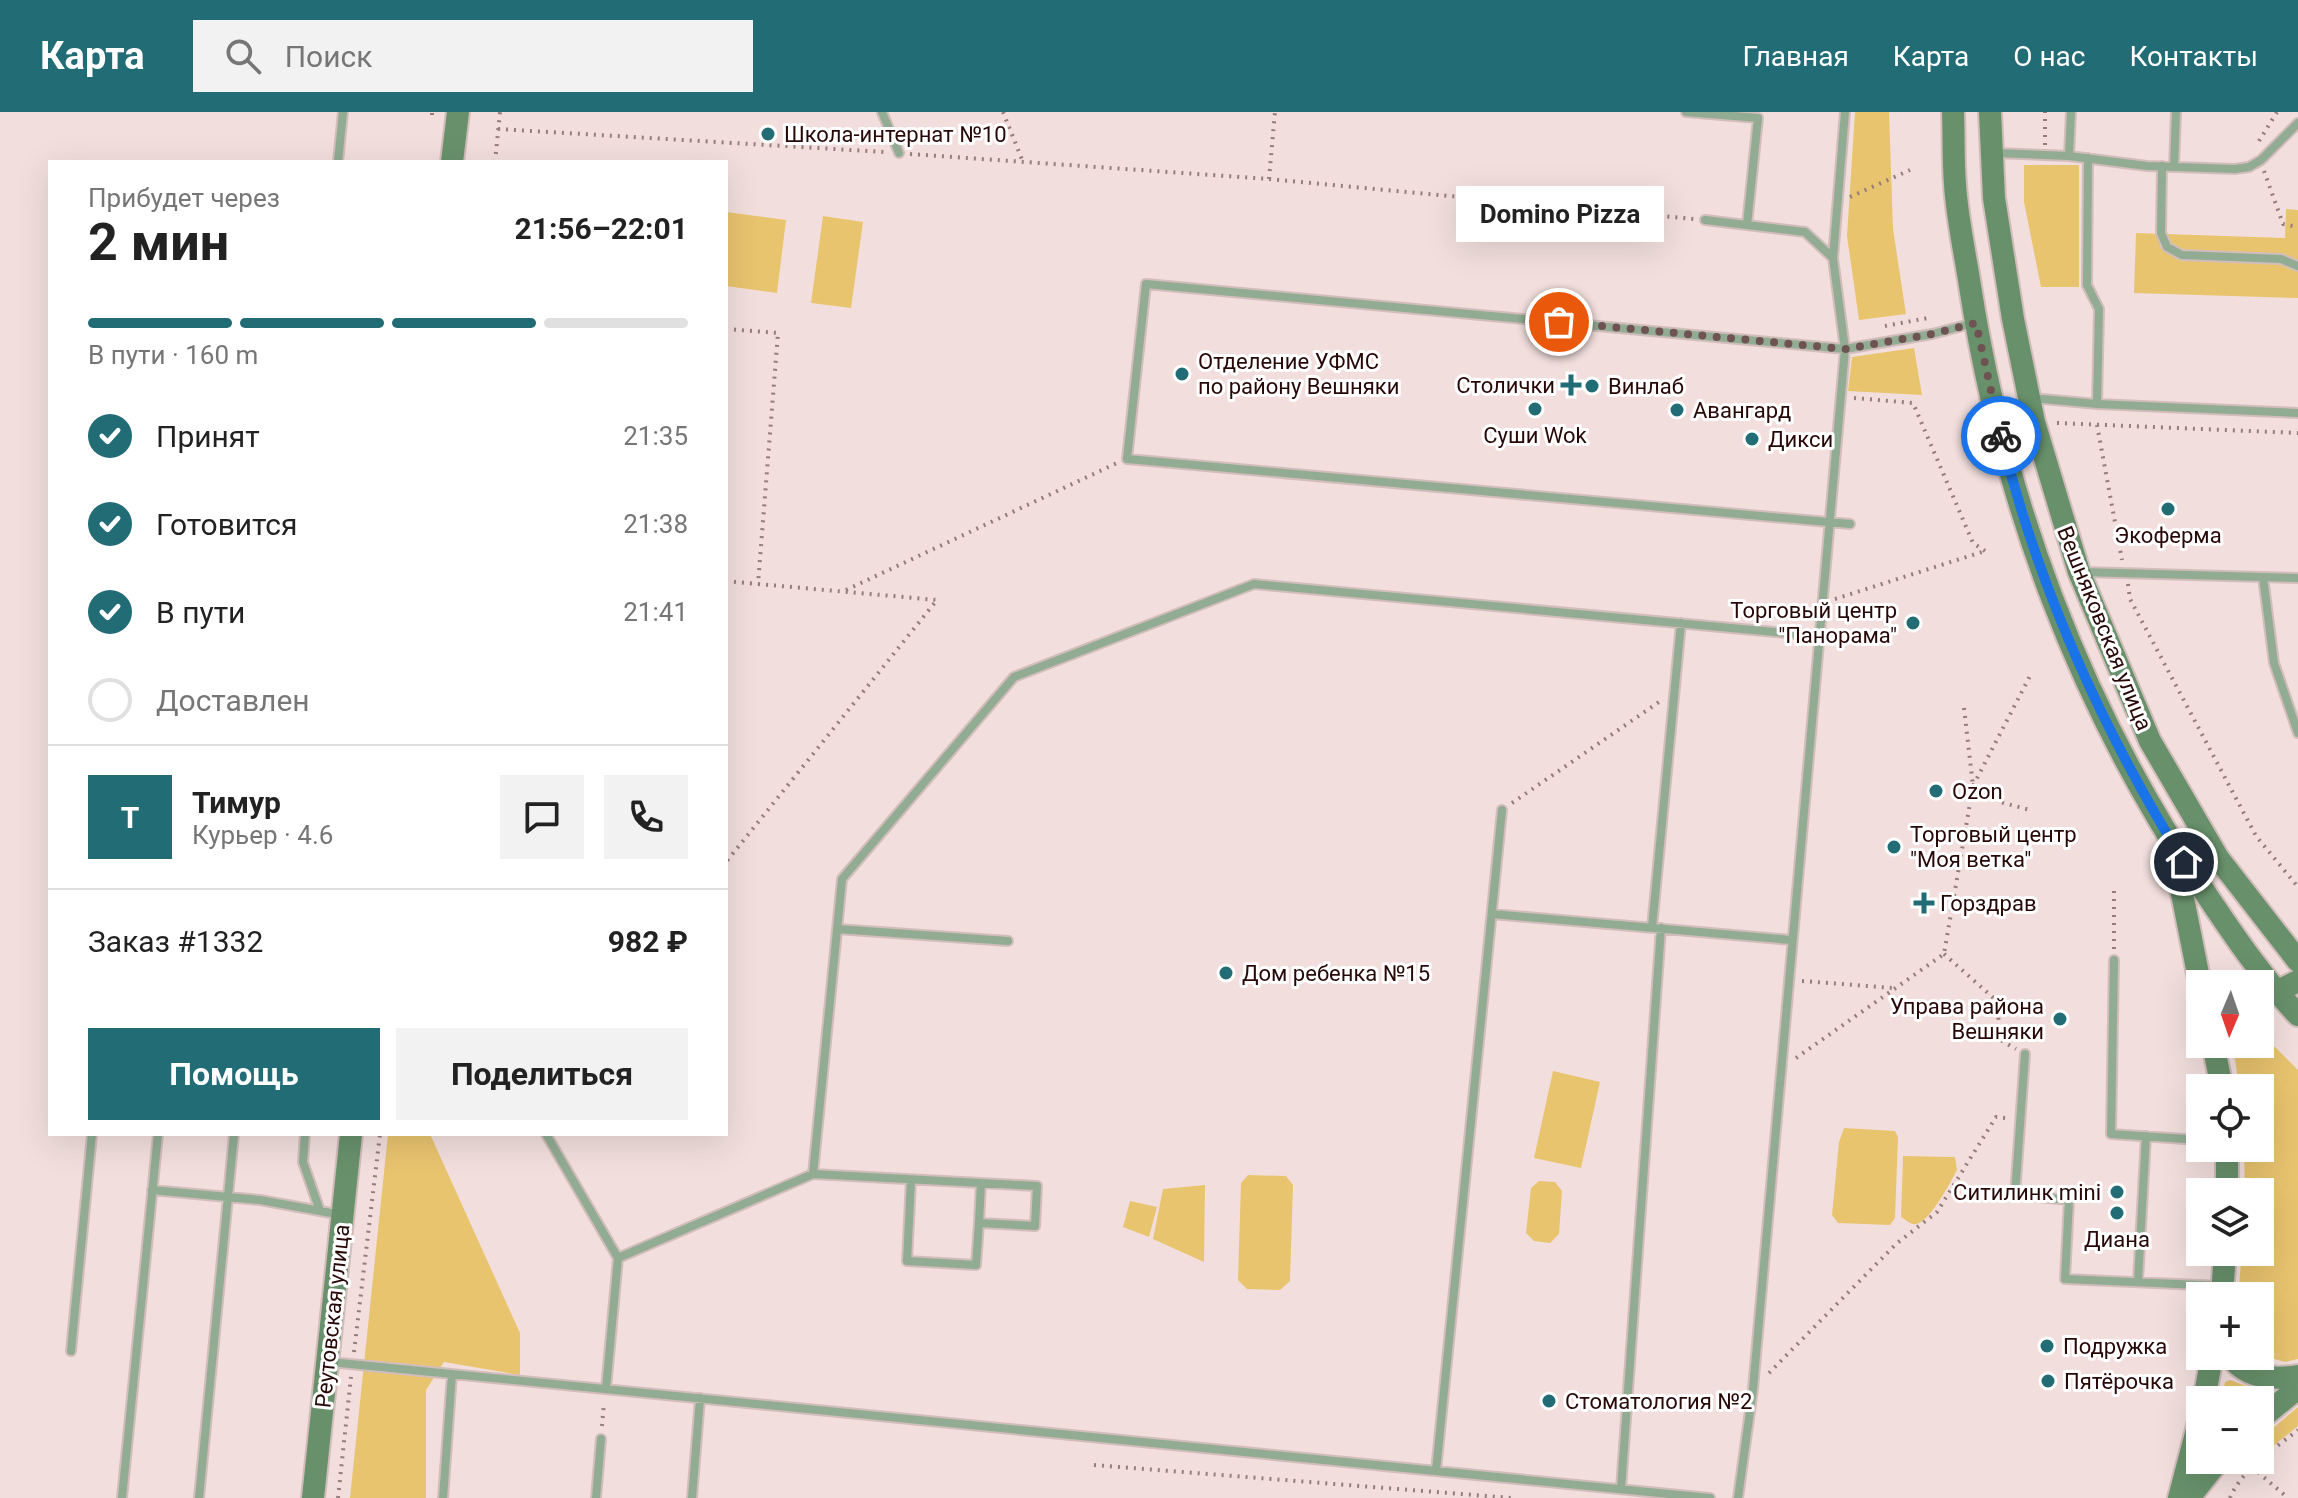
<!DOCTYPE html>
<html lang="ru">
<head>
<meta charset="utf-8">
<style>
  :root { --surface:#fff; --page:#f2f2f2; --text:#222; --muted:#767676; --line:#e0e0e0; --accent:#216c75 }
  body { margin:0; font-family:Roboto,sans-serif; background:var(--page); color:var(--text); height:100vh; display:flex; flex-direction:column; font-size:30px; white-space:nowrap }
  * { box-sizing:border-box; margin:0 }
  p { font-size:26px; color:var(--muted) }
  .icon { flex:none; width:44px; height:44px; fill:none; stroke:currentColor; stroke-width:2; stroke-linecap:round; stroke-linejoin:round }
  .map { position:relative; flex:1; overflow:hidden }
  .side { position:absolute; left:48px; top:48px; width:680px; height:976px; display:flex; flex-direction:column; background:var(--surface); border-radius:0px; box-shadow:0 8px 32px #0002 }
  .side>* { flex:none }
  .needle { width:52px; rotate:182deg }
  .tools { position:absolute; left:2186px; top:858px; display:grid; gap:16px }
  .tools a { display:grid; place-items:center; width:88px; height:88px; border-radius:0px; background:var(--surface); box-shadow:0 8px 32px #0002; font-size:40px }
  .pin { position:absolute; display:grid; place-items:center; width:68px; height:68px; color:#fff; margin:-34px; border:4px solid #fff; border-radius:50%; box-shadow:0 2px 8px #0007 }
  .courier { position:absolute; display:grid; place-items:center; width:80px; height:80px; margin:-40px; border:6px solid #1a73e8; border-radius:50%; background:#fff; color:#222; box-shadow:0 2px 10px #0007 }
  .bubble { position:absolute; height:56px; border-radius:0px; background:var(--surface); box-shadow:0 8px 32px #0002; font-size:26px; font-weight:700; line-height:56px; text-align:center }
  .head em { font-style:normal; font-weight:700 }
  .head div { display:flex; flex-direction:column-reverse }
  .head { display:flex; align-items:center; justify-content:space-between; height:136px; padding:0 40px }
  h1 { font-size:52px; font-weight:700; line-height:60px }
  .bar { display:grid; grid-template-columns:repeat(4,1fr); gap:12px 8px; align-content:center; height:96px; padding:0 40px }
  .bar i { height:10px; border-radius:6px; background:var(--line) }
  .bar .active { background:var(--accent) }
  .bar p { grid-column:span 4 }
  .line { display:flex; align-items:center; gap:20px; padding:0 40px; border-top:2px solid var(--line) }
  .line div { flex:1 }
  .round { display:grid; place-items:center; flex:none; width:84px; height:84px; border-radius:0px; background:var(--page) }
  ol { padding:0 40px; list-style:none }
  li { display:flex; align-items:center; gap:24px; height:88px }
  li p { margin-inline-start:auto }
  li .icon { padding:8px; border-radius:50%; background:var(--accent); color:#fff; stroke-width:4 }
  li:last-child { color:var(--muted) }
  li i { width:44px; height:44px; border:4px solid var(--line); border-radius:50% }
  .cta { display:flex; gap:16px; margin-top:auto; padding:16px 40px }
  .cta a { flex:1; height:92px; border-radius:0px; background:var(--accent); color:#fff; font-size:32px; font-weight:700; line-height:92px; text-align:center }
  .cta a+a { background:var(--page); color:var(--text) }
  header { display:flex; align-items:center; gap:48px; box-sizing:border-box; height:112px; padding:0 40px; background:var(--accent); color:#fff }
  header strong { font-size:38px }
  nav { display:flex; gap:44px; margin-inline-start:auto; font-size:28px }
  .search { width:560px; height:72px; background:var(--page); display:flex; align-items:center; gap:20px; box-sizing:border-box; padding:0 28px; border-radius:0px; color:var(--muted); font-size:30px }
  .map>svg:first-child { display:block }
  .green { fill:#e9c46f }
  .lines { fill:none; stroke-linecap:round; stroke-linejoin:round }
  .lane-casing { stroke:#d2bdbb; stroke-width:12 }
  .secondary-casing { stroke:#d2bdbb; stroke-width:26 }
  .path { stroke:#957c7b; stroke-width:4; stroke-dasharray:2 6; stroke-linecap:butt }
  .lane { stroke:#91ac93; stroke-width:8 }
  .secondary { stroke:#68916b; stroke-width:22 }
  .done { stroke:#6e5352; stroke-width:8; stroke-dasharray:0 14.4 }
  .route { stroke:#1a73e8; stroke-width:10 }
  .poi-dot { fill:#216c75; stroke:#fff; stroke-width:3 }
  .labels { text-anchor:middle; stroke-width:6; stroke-linejoin:round; paint-order:stroke }
  .poi-label { font-size:22px; fill:#270807; stroke:#fff; text-anchor:start }
  .street-label { font-size:22px; fill:#270807; stroke:#fff }
</style>
</head>
<body>
<header>
<strong>Карта</strong>
<div class="search"><svg class="icon" aria-label="search" viewBox="0 0 24 24"><circle cx="10" cy="10" r="6"/><path d="M15 15l6 6"/></svg>Поиск</div>
<nav><a>Главная</a><a>Карта</a><a>О нас</a><a>Контакты</a></nav>
</header>
<div class="map">
<svg width="2298" height="1386" viewBox="0 0 2298 1386">
  <rect width="100%" height="100%" fill="#f2dfdd"/>
  <path class="green" d="M1855 0H1889L1893 117 1906 202 1859 208 1847 124Z
    M2024 53H2079V175H2041L2024 90Z
    M2286 97 2298 98V186L2134 181 2136 121 2285 126Z
    M726 100 786 108 777 181 726 174Z
    M823 104 863 110 851 196 811 191Z
    M1914 236 1922 283 1848 279 1852 245Z
    M2260 920 2298 958V1247L2285 1250 2260 1243V1184H2238L2242 1140H2260V1080H2245L2244 1036H2260V976H2239L2233 932H2260Z
    M1553 959 1600 970 1581 1056 1534 1046Z
    M1844 1016 1895 1019 1898 1025 1895 1106 1890 1113 1838 1111 1832 1103 1839 1030Z
    M388 1022H430L520 1221V1263L444 1250 426 1278V1386H350Z
    M1903 1044 1955 1045 1957 1058C1951 1069 1928 1115 1913 1112 1908 1111 1905 1107 1901 1105Z
    M1248 1063 1286 1064 1293 1073 1290 1169 1280 1178 1247 1177 1238 1168 1241 1071Z
    M1539 1069 1555 1070 1562 1079 1559 1122 1550 1131 1534 1129 1526 1121 1531 1076Z
    M1205 1073 1204 1150 1153 1127 1163 1077Z
    M1130 1089 1157 1095 1149 1125 1123 1115Z
    M2230 1268 2252 1276 2253 1285 2250 1288H2222L2225 1270Z
    M2298 1295V1314L2262 1343 2260 1340V1327Z"/>
  <g class="lines">
    <defs>
      <path id="lane" d="M882 0 899 41
        M1686 0 1758 6 1747 113
        M1995 41 2069 44 2147 54 2235 57 2249 55 2261 48 2298 11
        M2069 44 2071 0
        M2088 46 2087 173 2099 197 2097 292
        M338 50 343 0
        M2162 54 2161 121 2167 135 2182 143 2281 147 2298 154
        M2174 55 2176 0
        M1705 108 1805 120 1833 146
        M2031 286 2097 292 2298 301
        M1850 412 1127 347 1146 172 1845 237 1932 222 1974 211
        M2083 460 2298 466
        M2263 465 2274 551 2298 621
        M1492 802 1791 828
        M1652 816 1681 511
        M837 817 1008 829
        M2114 848 2111 1022 2200 1028
        M2025 942 2015 1083 2069 1088 2065 1167 2222 1174
        M305 1022 303 1050 320 1099
        M546 1022 618 1146
        M813 1062 1037 1074 1035 1114 979 1111 976 1153 907 1149 911 1068
        M152 1078 260 1088 342 1103
        M979 1111 981 1071
        M2138 1169 2146 1024
        M71 1239 92 1022
        M330 1250 1710 1386
        M606 1277 618 1146 813 1062 842 767 1014 565 1254 472 1818 524
        M1436 1359 1502 698
        M1621 1377 1661 816
        M122 1386 158 1022
        M199 1386 234 1022
        M443 1386 452 1262
        M596 1386 601 1327
        M692 1386 700 1286
        M1738 1386 1753 1277 1845 237 1833 146 1845 0"/>
      <path id="secondary" d="M1953 0C1954 24 1953 48 1955 72 1957 106 1965 141 1970 174 2003 388 2079 592 2200 773 2230 818 2260 863 2298 903
        M1990 0 1994 86 2013 207 2034 310 2079 460 2150 629 2218 746 2298 849
        M452 50 458 0
        M2174 741 2200 872
        M2260 888 2298 869
        M2213 932 2222 976
        M2227 1036V1080
        M2222 1184 2225 1140
        M2230 1244C2246 1266 2273 1268 2298 1264
        M2204 1288 2212 1244
        M2260 1307 2298 1276
        M313 1386 351 1022
        M2179 1386 2200 1306
        M2189 1386 2219 1348"/>
    </defs>
    <use href="#lane" class="lane-casing"/>
    <use href="#secondary" class="secondary-casing"/>
    <path class="path" d="M1003 0 1023 50
      M432 3V0
      M498 17 885 40
      M2259 29 2277 0
      M2045 33V0
      M910 42 1269 67 1694 107
      M495 50 500 0
      M2264 59 2283 112 2298 115
      M1269 67 1275 0
      M1850 85 1910 58
      M1885 214 1928 206
      M726 217 778 221 758 472 937 488 726 750
      M1854 286 1913 291 1973 431 1985 439
      M2057 311 2298 321
      M2097 313 2122 448
      M726 469 758 472
      M2128 472 2130 487 2256 724 2298 775
      M846 478 1117 351
      M1835 487 1985 439
      M1964 596 1973 674 2000 690 2030 698
      M1512 691 1659 590
      M2114 779V837
      M1944 842 1998 890 1999 927 2016 937
      M1802 869 1893 876
      M1796 946 1944 842 1973 674 2031 562
      M354 1240 380 1022
      M1769 1261 1896 1132 1937 1100 1996 1005 2006 1006
      M602 1314 604 1291
      M1094 1353 1512 1386
      M2252 1355 2288 1386
      M338 1386 351 1265
      M2230 1386C2242 1357 2274 1337 2298 1318"/>
    <use href="#lane" class="lane"/>
    <use href="#secondary" class="secondary"/>
  </g>
  <g class="lines">
    <path class="done" d="M1559 210 1845 237 1932 222 1976 211 2001 324"/>
    <path class="route" d="M2001 324C2038 476 2102 617 2184 750"/>
  </g>
  <g class="poi-dot">
    <circle cx="768" cy="22" r="8"/>
    <circle cx="1182" cy="262" r="8"/>
    <path d="M1567 261h8v8h8v8h-8v8h-8v-8h-8v-8h8z"/>
    <circle cx="1592" cy="274" r="8"/>
    <circle cx="1535" cy="297" r="8"/>
    <circle cx="1677" cy="298" r="8"/>
    <circle cx="1752" cy="327" r="8"/>
    <circle cx="2168" cy="397" r="8"/>
    <circle cx="1913" cy="511" r="8"/>
    <circle cx="1936" cy="679" r="8"/>
    <circle cx="1894" cy="735" r="8"/>
    <path d="M1920 779h8v8h8v8h-8v8h-8v-8h-8v-8h8z"/>
    <circle cx="1226" cy="861" r="8"/>
    <circle cx="2060" cy="907" r="8"/>
    <circle cx="2117" cy="1080" r="8"/>
    <circle cx="2117" cy="1101" r="8"/>
    <circle cx="2047" cy="1234" r="8"/>
    <circle cx="2048" cy="1269" r="8"/>
    <circle cx="1549" cy="1289" r="8"/>
  </g>
  <g class="labels">
    <g class="poi-label">
      <text x="784" y="30">Школа-интернат №10</text>
      <text x="1198" y="257">Отделение УФМС<tspan x="1198" dy="25">по району Вешняки</tspan></text>
      <text x="1555" y="281" text-anchor="end">Столички</text>
      <text x="1608" y="282">Винлаб</text>
      <text x="1693" y="306">Авангард</text>
      <text x="1535" y="331" text-anchor="middle">Суши Wok</text>
      <text x="1768" y="335">Дикси</text>
      <text x="2168" y="431" text-anchor="middle">Экоферма</text>
      <text x="1897" y="506" text-anchor="end">Торговый центр<tspan x="1897" dy="25">"Панорама"</tspan></text>
      <text x="1952" y="687">Ozon</text>
      <text x="1910" y="730">Торговый центр<tspan x="1910" dy="25">"Моя ветка"</tspan></text>
      <text x="1940" y="799">Горздрав</text>
      <text x="1242" y="869">Дом ребенка №15</text>
      <text x="2044" y="902" text-anchor="end">Управа района<tspan x="2044" dy="25">Вешняки</tspan></text>
      <text x="2101" y="1088" text-anchor="end">Ситилинк mini</text>
      <text x="2117" y="1135" text-anchor="middle">Диана</text>
      <text x="2063" y="1242">Подружка</text>
      <text x="2064" y="1277">Пятёрочка</text>
      <text x="1565" y="1297">Стоматология №2</text>
    </g>
    <g class="street-label">
      <text transform="translate(2105 516) rotate(68)" y="8">Вешняковская улица</text>
      <text transform="translate(332 1204) rotate(-84)" y="8">Реутовская улица</text>
    </g>
  </g>
</svg>
<div class="tools">
<a><svg class="needle" viewBox="-14 -14 28 28"><path d="M0-13l5 13h-10z" fill="#e53935"/><path d="M0 13l5-13h-10z" fill="#767676"/></svg></a>
<a><svg class="icon" aria-label="locate" viewBox="0 0 24 24"><circle cx="12" cy="12" r="6"/><path d="M12 2v4M12 18v4M2 12h4M18 12h4"/></svg></a>
<a><svg class="icon" aria-label="layers" viewBox="0 0 24 24"><path d="M12 4l9 5-9 5-9-5zM3 14l9 5 9-5"/></svg></a>
<a>+</a>
<a>−</a>
</div>
<div class="pin" style="left:1559px;top:210px;background:#ea580c"><svg class="icon" aria-label="bag" viewBox="0 0 24 24"><path d="M5 8h14l-1 12H6zM9 8a3 3 0 0 1 6 0"/></svg></div>
<div class="pin" style="left:2184px;top:750px;background:#1f2937"><svg class="icon" aria-label="home" viewBox="0 0 24 24"><path d="M3 11l9-7 9 7M6 9v11h12V9"/></svg></div>
<div class="courier" style="left:2001px;top:324px"><svg class="icon" aria-label="bike" viewBox="0 0 24 24"><circle cx="6" cy="16" r="4"/><circle cx="18" cy="16" r="4"/><path d="M6 16l4-8h5l3 8M10 8l3 8H6M13 5h3"/></svg></div>
<div class="bubble" style="left:1456px;top:74px;width:208px">Domino Pizza</div>
<section class="side">
<div class="head"><div><h1>2 мин</h1><p>Прибудет через</p></div><em>21:56–22:01</em></div>
<div class="bar"><i class="active"></i><i class="active"></i><i class="active"></i><i></i><p>В пути · 160 m</p></div>
<ol>
<li><svg class="icon" aria-label="check" viewBox="0 0 24 24"><path d="M5 12l5 5 9-10"/></svg>Принят<p>21:35</p></li>
<li><svg class="icon" aria-label="check" viewBox="0 0 24 24"><path d="M5 12l5 5 9-10"/></svg>Готовится<p>21:38</p></li>
<li><svg class="icon" aria-label="check" viewBox="0 0 24 24"><path d="M5 12l5 5 9-10"/></svg>В пути<p>21:41</p></li>
<li><i></i>Доставлен</li>
</ol>
<div class="line" style="height:144px"><b class="round" style="background:var(--accent);color:#fff">Т</b><div><b>Тимур</b><p>Курьер · 4.6</p></div><a class="round"><svg class="icon" aria-label="chat" viewBox="0 0 24 24"><path d="M4 5h16v11H9l-5 4z"/></svg></a><a class="round"><svg class="icon" aria-label="phone" viewBox="0 0 24 24"><path d="M5 4h4l2 5-3 2q2 4 5 5l2-3 5 2v4C11 20 4 13 5 4z"/></svg></a></div>
<div class="line" style="height:104px"><div>Заказ #1332</div><b>982 ₽</b></div>
<div class="cta"><a>Помощь</a><a>Поделиться</a></div>
</section>
</div>
</body>
</html>
